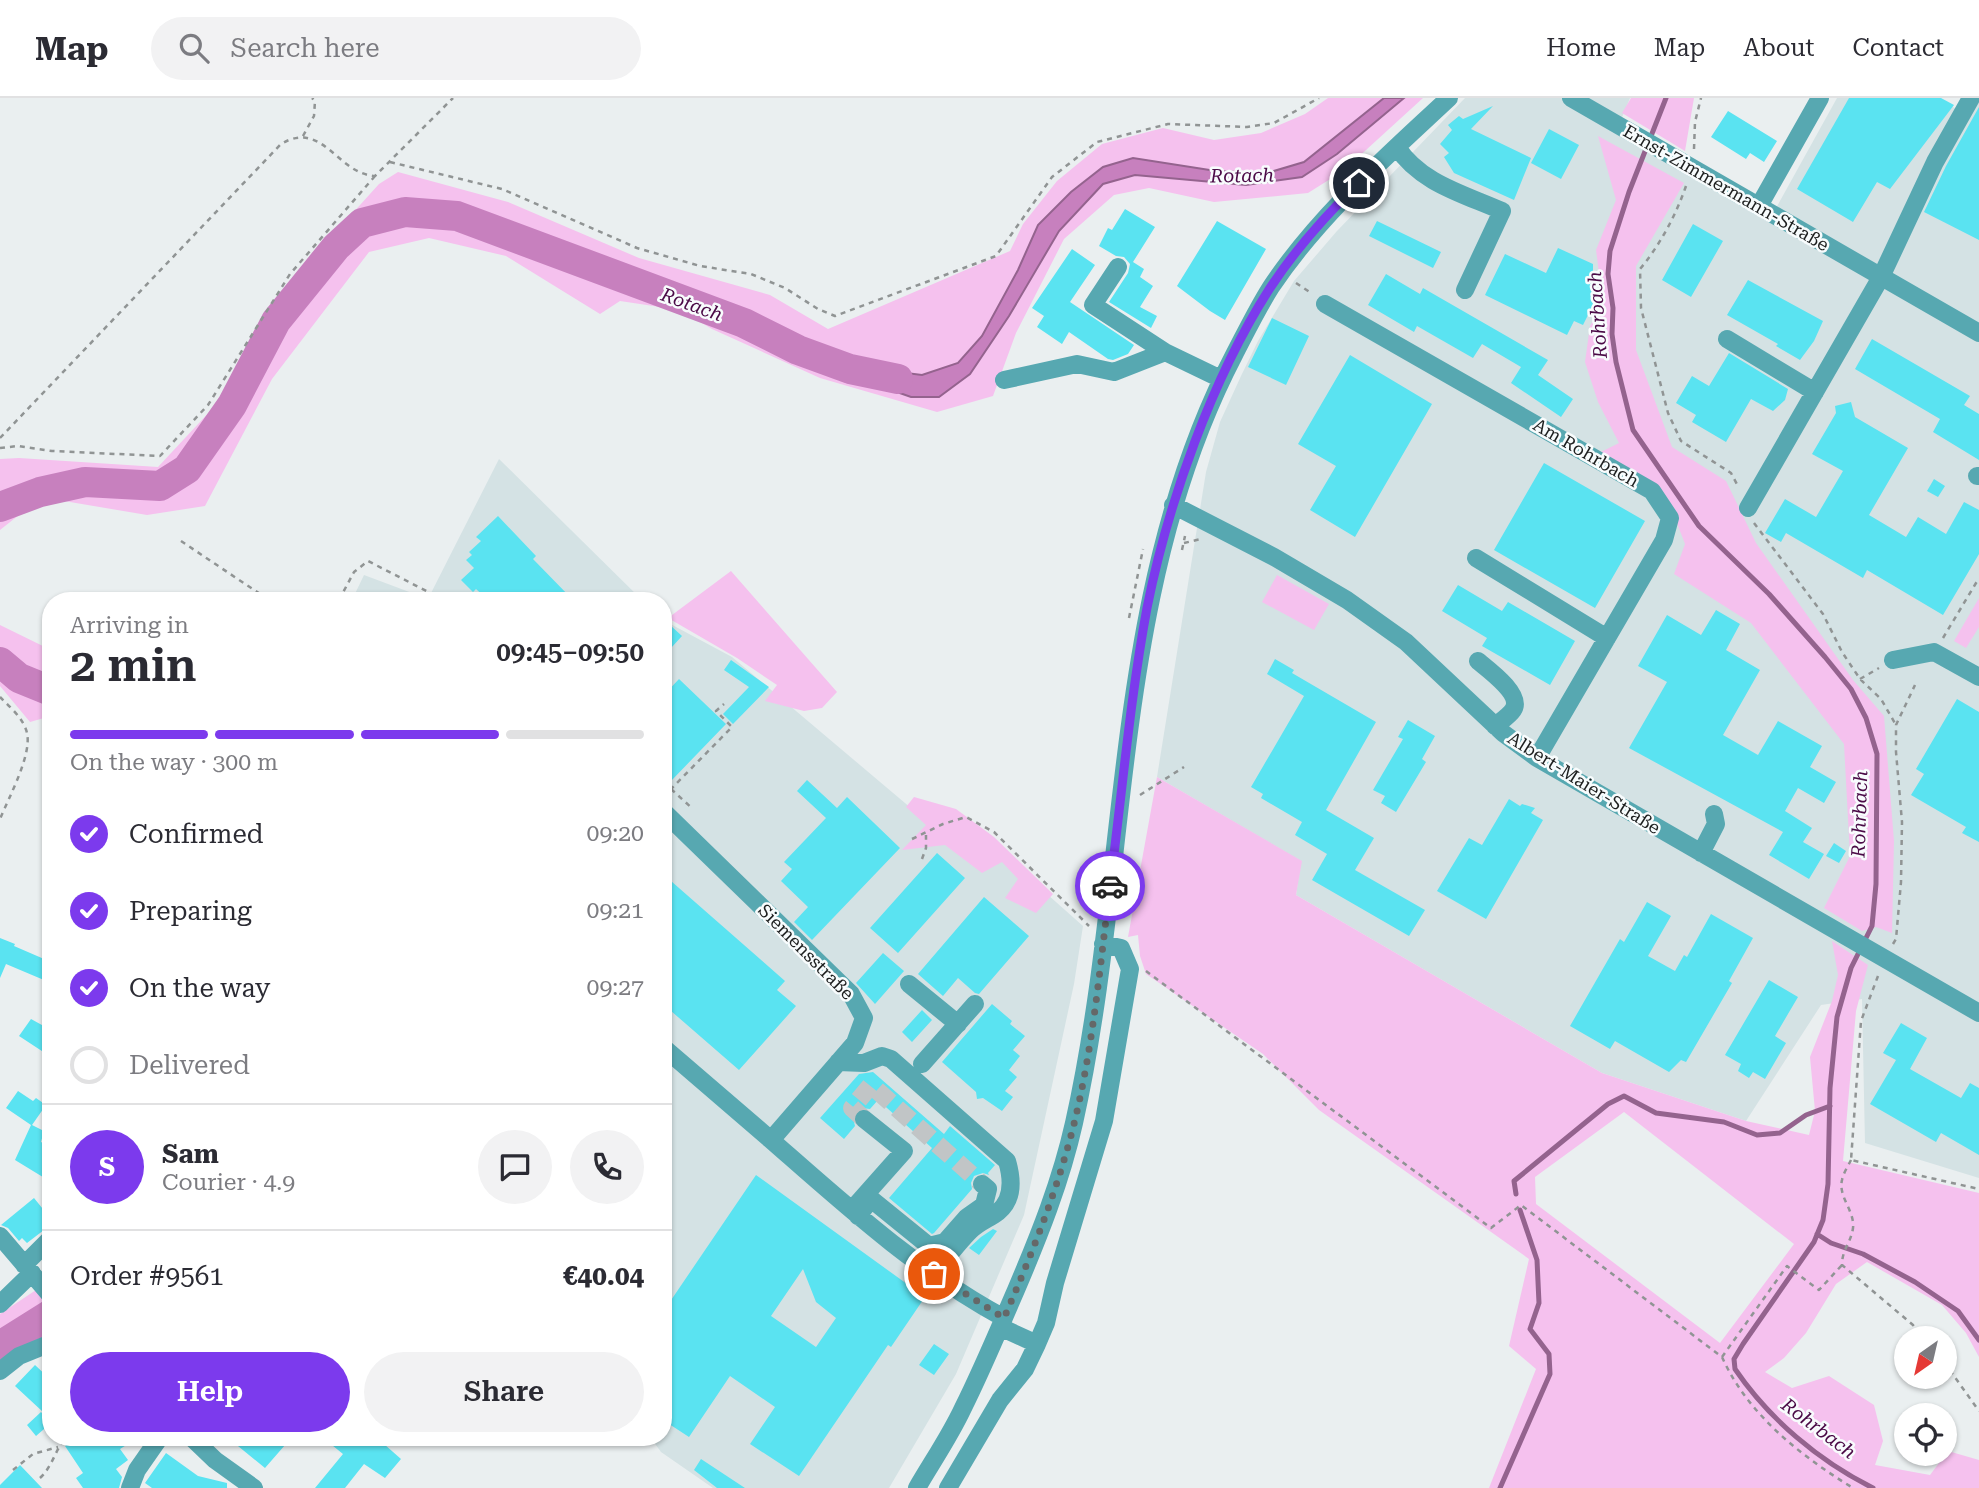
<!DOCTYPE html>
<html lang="en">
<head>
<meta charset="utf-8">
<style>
  :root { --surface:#fff; --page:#f2f2f3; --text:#2b2b33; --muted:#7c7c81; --line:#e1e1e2; --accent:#7c3aed }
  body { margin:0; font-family:"Roboto Serif",serif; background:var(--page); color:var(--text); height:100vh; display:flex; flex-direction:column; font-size:26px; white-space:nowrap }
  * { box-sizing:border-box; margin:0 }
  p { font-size:23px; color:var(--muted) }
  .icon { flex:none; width:38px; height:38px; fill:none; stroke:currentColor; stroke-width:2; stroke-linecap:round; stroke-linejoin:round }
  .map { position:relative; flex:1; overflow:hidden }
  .sheet { position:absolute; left:42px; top:494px; width:630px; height:854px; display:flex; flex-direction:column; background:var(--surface); border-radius:28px; box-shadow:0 2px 5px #0004 }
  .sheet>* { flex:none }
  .needle { width:46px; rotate:214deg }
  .controls { position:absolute; left:1894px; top:1228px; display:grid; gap:14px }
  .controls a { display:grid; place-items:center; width:63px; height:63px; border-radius:50%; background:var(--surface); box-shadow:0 2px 5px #0004; font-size:35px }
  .pin { position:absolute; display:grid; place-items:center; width:60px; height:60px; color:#fff; margin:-30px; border:4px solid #fff; border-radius:50%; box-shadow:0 2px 7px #0007 }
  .courier { position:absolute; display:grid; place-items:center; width:70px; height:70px; margin:-35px; border:5px solid #7c3aed; border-radius:50%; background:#fff; color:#222; box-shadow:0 2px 9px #0007 }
  .overview em { font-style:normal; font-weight:600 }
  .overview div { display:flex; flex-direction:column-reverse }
  .overview { display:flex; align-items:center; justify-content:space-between; height:119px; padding:0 28px }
  h1 { font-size:46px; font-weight:600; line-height:52px }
  .bar { display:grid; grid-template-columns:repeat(4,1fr); gap:10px 7px; align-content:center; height:84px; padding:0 28px }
  .bar i { height:9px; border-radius:5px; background:var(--line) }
  .bar .active { background:var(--accent) }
  .bar p { grid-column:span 4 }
  .line { display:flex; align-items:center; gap:18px; padding:0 28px; border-top:2px solid var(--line) }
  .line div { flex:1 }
  .round { display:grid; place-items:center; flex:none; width:74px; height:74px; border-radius:37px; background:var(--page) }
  ol { padding:0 28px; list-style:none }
  li { display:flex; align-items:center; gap:21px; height:77px }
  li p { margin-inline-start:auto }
  li .icon { padding:7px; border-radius:50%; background:var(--accent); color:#fff; stroke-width:4 }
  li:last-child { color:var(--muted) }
  li i { width:38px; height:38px; border:4px solid var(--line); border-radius:50% }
  .button { display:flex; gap:14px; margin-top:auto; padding:14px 28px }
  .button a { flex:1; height:80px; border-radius:42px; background:var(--accent); color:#fff; font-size:28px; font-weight:600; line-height:80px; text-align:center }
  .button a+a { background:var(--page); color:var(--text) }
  header { display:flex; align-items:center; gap:42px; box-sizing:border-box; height:98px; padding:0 35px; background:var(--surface); border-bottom:2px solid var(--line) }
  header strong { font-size:33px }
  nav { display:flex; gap:38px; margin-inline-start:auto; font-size:24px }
  .search { width:490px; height:63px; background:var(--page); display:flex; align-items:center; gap:18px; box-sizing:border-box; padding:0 24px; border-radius:38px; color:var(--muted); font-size:26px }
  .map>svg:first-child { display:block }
  .built { fill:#d4e2e4 }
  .green { fill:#f5c1ee; fill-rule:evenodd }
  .water { fill:#c780be; stroke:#94638e; stroke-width:2 }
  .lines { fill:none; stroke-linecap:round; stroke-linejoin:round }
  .stream { stroke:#94638e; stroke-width:5 }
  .river { stroke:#c780be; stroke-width:30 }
  .building { fill:#5ae3f1; fill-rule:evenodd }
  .minor-tunnel { stroke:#c1c5c6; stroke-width:18; stroke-dasharray:18 9; stroke-linecap:butt }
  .path { stroke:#909494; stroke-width:2.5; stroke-dasharray:5 5; stroke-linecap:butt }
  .minor { stroke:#57a8b1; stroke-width:18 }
  .done { stroke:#656868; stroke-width:7; stroke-dasharray:0 12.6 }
  .route { stroke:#7c3aed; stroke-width:9 }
  .labels { text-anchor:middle; stroke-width:5; stroke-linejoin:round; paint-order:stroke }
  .street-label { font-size:18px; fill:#1d1f1f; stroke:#f8fcfd }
  .water-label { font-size:19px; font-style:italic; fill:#4b0a47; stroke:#f8fcfd }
</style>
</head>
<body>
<header>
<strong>Map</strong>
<div class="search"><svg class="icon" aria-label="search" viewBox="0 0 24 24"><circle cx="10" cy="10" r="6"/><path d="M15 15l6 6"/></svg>Search here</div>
<nav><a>Home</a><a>Map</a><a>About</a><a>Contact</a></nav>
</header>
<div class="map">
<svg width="1979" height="1390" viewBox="0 0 1979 1390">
  <rect width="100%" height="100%" fill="#eaeff0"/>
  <path class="built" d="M1465 0H1630L1616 34 1775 112 1837 0H1938L1963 15 1979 0V1080L1865 1045 1862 901 1821 907 1746 1023 1602 975 1296 797 1301 763 1157 679 1206 374 1220 324 1241 278 1258 243 1294 183 1337 133Z
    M499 361 642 502H352L364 477 428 501Z
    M663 522 732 559 918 716 951 711 1083 828 1074 886 1024 1117 956 1276 889 1390H713L661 1354 650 1339H663V1179L669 1170 663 1163Z"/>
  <path class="green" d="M1328 0H1384L1304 64 1267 75 1216 73 1154 63 1103 69 1071 94 1038 127 1018 172 982 238 958 265 922 277 859 269 858 280 938 299 1009 218 1059 133 1103 86 1135 77 1246 87 1337 56 1404 0H1423L1343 73 1308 95 1214 104 1149 90 1114 97 1064 141 1016 235 993 298 937 314 820 280 712 231 680 212 620 203 600 216 506 158 429 140 369 154 272 281 205 408 147 417 64 403 24 413 0 432V361L19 360 158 369 213 310 295 179 379 86 398 74 508 104 639 160 770 197 828 231 1010 153 1023 126 1057 83 1102 46 1163 30 1214 42 1261 35 1305 16Z
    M1631 0H1694L1685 53 1622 15Z
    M1598 38 1684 85 1636 168V252L1672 349 1726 383 1756 445 1853 582 1884 618 1894 743 1892 835 1876 829 1862 833 1824 810 1850 758 1844 646 1751 525 1674 476 1685 446 1670 407 1599 355 1619 345 1598 304 1585 264 1590 228 1603 205 1596 152 1616 102Z
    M731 473 837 594 822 610 804 613 765 603 777 587 737 560 668 520Z
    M1277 477 1329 506 1314 532 1262 504Z
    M1979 500V529L1966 550 1954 543Z
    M0 527 51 552V618L30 624 0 588Z
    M1157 679 1302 763 1296 797 1602 975 1746 1023 1809 1037 1815 1013 1810 959 1832 903 1838 877 1832 843 1868 867 1856 913 1843 1063 1979 1095V1259L1966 1235 1942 1207 1867 1164 1836 1186 1806 1235 1784 1260 1765 1274 1792 1290 1829 1278 1874 1307 1883 1343 1875 1367 1930 1377 1948 1353 1979 1362V1390H1489L1536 1271 1509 1248 1529 1161 1319 1012 1263 956 1146 876 1140 858 1138 837 1128 839ZM1624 1014 1794 1146 1720 1245 1536 1106 1535 1079Z
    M914 699 956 711 994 739 1053 796 1036 815 1005 800 1018 781 1002 764 982 775 945 747 902 752 926 727 906 709Z
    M51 1187V1238L0 1265V1216L36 1192Z"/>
  <path class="water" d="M1384 0H1404L1337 56 1302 79 1246 87 1135 77 1103 86 1059 133 1009 218 970 276 939 299H911L857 280 859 269 922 277 958 265 982 238 1018 172 1038 127 1071 94 1103 69 1133 60 1216 73 1267 75 1304 64Z"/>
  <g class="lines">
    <path class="stream" d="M1666 0 1629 94 1610 153 1608 176 1613 210 1612 236 1616 264 1633 332 1699 428 1769 496 1825 559 1851 591 1866 620 1877 656 1876 786 1872 828 1851 870 1837 919 1830 990 1828 1086 1823 1122 1814 1144 1743 1246 1734 1261 1735 1271C1769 1321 1819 1363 1873 1390
      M1516 1096 1514 1083 1608 1006 1624 998 1656 1015 1724 1024 1757 1037 1780 1035 1806 1017 1830 1008
      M1817 1136 1831 1145 1863 1156 1915 1184 1958 1213 1979 1242
      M1500 1390 1550 1276 1549 1256 1530 1231 1539 1205 1537 1162 1520 1112"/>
    <path class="river" d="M0 409 40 394 85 384 160 388 187 371 232 307 276 223 336 149 362 125 405 114 457 118 744 225 798 252 850 271 898 281
      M0 564 19 580 51 593
      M0 1248 51 1216"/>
  </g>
  <path class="building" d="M1849 0H1941L1954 7 1890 91 1877 84 1853 124 1797 91Z
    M1493 8 1471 31 1531 60 1514 102 1454 75 1444 59 1449 55 1440 46 1452 32 1448 27 1459 18 1463 21Z
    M1979 9V142L1924 114 1946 68Z
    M1728 13 1777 43 1764 64 1750 55 1746 61 1711 39Z
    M1549 31 1579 47 1561 81 1531 65Z
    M1125 111 1155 129 1133 164 1144 171 1140 179 1153 188 1140 209 1157 218 1151 230 1109 204 1128 175 1130 166 1124 159 1116 158 1099 148 1108 130 1112 132Z
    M1217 123 1266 151 1225 222 1210 213 1177 188Z
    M1377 123 1441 154 1433 170 1369 138Z
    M1693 126 1723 143 1691 199 1662 182Z
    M1558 150 1593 166V207L1583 227 1574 223 1567 237 1485 197 1505 156 1546 175Z
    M1072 151 1095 167 1070 204 1134 247 1128 256 1113 262 1108 261 1069 234 1062 246 1037 229 1044 218 1032 210Z
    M1386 176 1420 196 1423 190 1548 262 1538 277 1573 301 1561 319 1511 285 1521 269 1482 246 1473 260 1417 228 1414 234 1368 207Z
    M1748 182 1823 223 1814 243 1800 262 1776 248 1778 246 1727 217Z
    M1272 220 1309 238 1286 287 1248 269Z
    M1872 241 1970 298 1964 307 1979 316V362L1933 334 1940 321 1855 271Z
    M1729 255 1788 291 1785 302 1773 313 1751 301 1726 344 1692 324 1696 317 1676 305 1692 278 1709 288Z
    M1350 257 1432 306 1355 439 1310 412 1336 368 1298 346Z
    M1851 304 1855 319 1908 350 1869 417 1906 439 1918 419 1946 436 1964 404 1979 412V456L1943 517 1867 472 1863 480 1786 435 1781 444 1765 435 1785 401 1816 419 1843 373 1812 356 1836 315 1835 308Z
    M1544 365 1645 423 1595 510 1494 452Z
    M1934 381 1945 388 1938 399 1927 393Z
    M498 418 536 458 533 461 573 502H488L476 491 473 494 461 482 474 470 466 462 472 457 469 454 481 443 476 439Z
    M1458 487 1502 513 1508 504 1575 543 1550 587 1482 548 1487 540 1442 513Z
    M1716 512 1740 526 1726 552 1760 572 1723 637 1758 657 1778 623 1822 648 1810 669 1836 684 1824 705 1798 690 1785 713 1812 730 1803 744 1824 756 1809 781 1769 757 1783 734 1629 650 1667 584 1638 568 1667 517 1701 537Z
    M670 527 682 538 671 550 663 543V534Z
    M1275 561 1294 572 1292 575 1376 624 1326 712 1374 740 1355 772 1425 812 1409 838 1312 782 1327 756 1295 737 1302 724 1261 700 1263 696 1251 689 1304 598 1267 576Z
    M731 562 769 589 733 626 723 616 749 589 724 572Z
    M679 581 726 626 671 683 663 676V598Z
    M1957 601 1979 614V744L1962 735 1966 729 1911 697 1924 676 1916 671Z
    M1408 622 1435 638 1422 661 1426 664 1396 714 1381 705 1385 698 1373 692 1403 641 1398 639Z
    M807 682 837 710 847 699 900 750 812 842 794 824 808 809 781 783 792 771 784 764 826 720 797 693Z
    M1509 701 1520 708 1522 706 1535 710 1531 715 1543 722 1486 821 1437 793 1469 740 1482 747Z
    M1834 745 1846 753 1839 765 1826 758Z
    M937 755 965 780 898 855 870 830Z
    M663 776 785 883 777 892 796 908 739 972 663 906Z
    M984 799 1029 838 979 896 975 895 958 880 943 898 918 876Z
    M1647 804 1671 818 1648 858 1675 873 1684 857 1687 859 1711 816 1753 840 1729 883 1732 885 1686 964 1681 962 1669 974 1615 943 1610 951 1570 928 1620 841 1624 844Z
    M0 840 15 846 14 848 51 864V885L6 866 0 880Z
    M883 855 904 873 875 906 856 885Z
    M1769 882 1798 899 1775 938 1786 945 1765 981 1753 974 1749 980 1738 973 1741 966 1725 957Z
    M992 906 1012 923 1010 926 1025 938 1013 952 1020 958 1009 972 1017 979 1005 993 1013 999 1002 1013 983 1000 977 1001 976 994 942 964Z
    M922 912 932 922 912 944 902 934Z
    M31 921 51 932V959L19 938Z
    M1901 925 1927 940 1910 971 1961 1000 1970 985 1979 990V1057L1941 1035 1936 1044 1870 1006 1896 962 1883 955Z
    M873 974 944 1036 950 1028 995 1067 988 1075 989 1077 983 1075 974 1078 971 1085 972 1091 934 1135 932 1136 889 1100 932 1050 878 1002 870 1011 861 1010 856 1013 853 1020 855 1028 844 1041 820 1020 859 976Z
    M18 993 33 1003 36 1000 46 1007 32 1027 44 1033 41 1044 51 1049V1084L15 1062 31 1027 6 1010Z
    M756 1077 925 1199 891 1249 888 1247 799 1378 750 1346 775 1309 730 1278 689 1339 663 1322V1214ZM803 1171 816 1204 836 1220 816 1249 771 1218Z
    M34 1100 51 1121V1129L44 1132 27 1145 22 1140 19 1143 8 1130 1 1127Z
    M993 1131 997 1133 979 1157 969 1150 981 1139Z
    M934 1246 949 1256 934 1277 919 1267Z
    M35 1267 51 1282V1306L43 1314 15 1288Z
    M41 1314 51 1325 36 1338 27 1327Z
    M78 1339H139L120 1351 128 1362 116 1371 122 1379 119 1390H83L76 1380 83 1375 65 1348Z
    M227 1339H292L265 1370Z
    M322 1339H376L401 1361 385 1380 364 1366 345 1390H315L343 1356Z
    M166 1355 198 1378 227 1385V1390H152L145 1385Z
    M701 1361 745 1390H717L694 1372Z
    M20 1367 42 1390H0V1387Z"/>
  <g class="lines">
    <path class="minor-tunnel" d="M864 1021 852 1010 871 987 982 1086"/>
    <path class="path" d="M303 38 314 18 315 3 312 0
      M1694 51 1695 24 1701 0
      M390 64 502 91 637 150 700 168 751 176 785 190 818 211 835 218 996 158 1052 79 1097 44 1168 26 1247 29 1274 25 1319 0
      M1686 88C1676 117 1660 147 1640 171L1641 210 1668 315 1681 343 1731 375 1739 390
      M1296 185 1311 195
      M0 340 281 46C323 21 337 76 375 78L453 0
      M0 350 18 348 52 353 160 358 208 307 290 176 375 78
      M1754 425 1823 516 1842 554 1860 581 1881 601 1896 627
      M181 443 269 502
      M1184 445 1201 441
      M1182 452 1185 438
      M339 502 354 474 368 463 444 502
      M1129 520 1143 451
      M1943 540 1979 480
      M1860 581 1879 570
      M0 599C10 609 24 621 27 635 32 657 9 699 0 721
      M663 689 666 686 671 691 732 629 716 613 724 606
      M671 691 693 711
      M1140 697 1184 669
      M912 741 943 726 966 719 994 734 1089 828
      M922 761 926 750V737
      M1893 846 1896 841 1901 784 1902 724 1896 654V627L1915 587
      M1146 873 1491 1130 1521 1107 1722 1259 1787 1168 1819 1192 1842 1167
      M1878 878 1861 923 1851 1062 1979 1091
      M1851 1062C1848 1068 1843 1076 1842 1082 1838 1099 1855 1113 1853 1130 1851 1145 1842 1151 1842 1167L1913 1227 1924 1241
      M1722 1259C1748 1317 1801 1358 1853 1390
      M1944 1264 1979 1313
      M13 1372 33 1356 58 1349
      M40 1380C52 1369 55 1353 65 1340"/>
    <path class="minor" d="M1571 0 1979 235
      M1397 49C1420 85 1464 96 1502 113L1465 192
      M1759 108 1820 0
      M1118 169 1093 207 1165 254
      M1325 206 1652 393 1670 420 1664 442 1537 660
      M1727 241 1815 294
      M1004 282 1077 266 1114 274 1165 254 1221 281
      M1977 378H1979
      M1173 407 1274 459 1347 502 1406 544 1503 635 1537 660 1979 915
      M1748 410 1881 179 1935 64 1971 0
      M1476 460 1607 540
      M1893 562 1934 554 1979 579
      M1478 563C1489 572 1523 597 1513 612 1509 618 1501 623 1495 628
      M663 713 851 896 864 920 855 945 771 1042C844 1106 917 1173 1004 1220
      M1701 755 1716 726 1714 716
      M909 886 958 926
      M663 949 771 1042
      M838 964 864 965 882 958 891 961 1007 1063C1012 1080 1014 1101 998 1114 989 1121 979 1124 970 1133 957 1146 946 1161 934 1176
      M922 966 975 906
      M857 1106 904 1053 864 1021
      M858 1118 871 1101 929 1148 945 1144 967 1119 984 1107 988 1091 982 1086
      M0 1138 51 1198
      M24 1167 51 1140
      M0 1206 32 1175
      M1037 1246 1046 1225 1055 1185 1104 1023 1130 871 1121 850 1103 846
      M0 1273 19 1258 51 1245
      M191 1339 215 1362 254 1390
      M130 1390 137 1372 160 1339
      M917 1390C932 1364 950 1338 963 1310 982 1272 999 1231 1016 1192 1039 1138 1061 1083 1074 1025 1131 770 1110 495 1234 257 1246 234 1257 211 1271 189 1319 117 1386 59 1449 0
      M948 1390 1000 1302 1025 1271 1037 1246 1000 1229"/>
  </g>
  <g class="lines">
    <path class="done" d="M934 1176 1004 1220C1031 1158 1056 1096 1073 1030 1093 951 1100 868 1110 788"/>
    <path class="route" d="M1110 788C1122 696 1130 601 1147 510 1168 405 1212 280 1270 190 1295 152 1327 116 1359 85"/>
  </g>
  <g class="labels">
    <g class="street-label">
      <text transform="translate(1726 90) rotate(30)" y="6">Ernst-Zimmermann-Straße</text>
      <text transform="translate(1586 355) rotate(30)" y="6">Am Rohrbach</text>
      <text transform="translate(1584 685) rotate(32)" y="6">Albert-Maier-Straße</text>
      <text transform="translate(806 854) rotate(45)" y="6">Siemensstraße</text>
    </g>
    <g class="water-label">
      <text transform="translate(1242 77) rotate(-1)" y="7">Rotach</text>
      <text transform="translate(692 206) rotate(20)" y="7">Rotach</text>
      <text transform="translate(1597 217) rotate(-94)" y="7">Rohrbach</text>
      <text transform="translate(1859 716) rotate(-88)" y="7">Rohrbach</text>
      <text transform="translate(1819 1330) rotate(37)" y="7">Rohrbach</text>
    </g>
  </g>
</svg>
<div class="controls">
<a><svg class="needle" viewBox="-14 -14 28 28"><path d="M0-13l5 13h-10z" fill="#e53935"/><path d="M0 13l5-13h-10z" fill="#7c7c81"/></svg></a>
<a><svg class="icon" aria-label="locate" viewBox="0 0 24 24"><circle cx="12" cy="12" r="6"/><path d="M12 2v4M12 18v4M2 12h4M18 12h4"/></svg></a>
</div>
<div class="pin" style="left:934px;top:1176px;background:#ea580c"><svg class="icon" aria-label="bag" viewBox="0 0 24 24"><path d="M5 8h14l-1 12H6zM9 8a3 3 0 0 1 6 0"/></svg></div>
<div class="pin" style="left:1359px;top:85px;background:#1f2937"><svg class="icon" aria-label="home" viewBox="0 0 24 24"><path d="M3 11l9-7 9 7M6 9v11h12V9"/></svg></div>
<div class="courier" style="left:1110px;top:788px"><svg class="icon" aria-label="car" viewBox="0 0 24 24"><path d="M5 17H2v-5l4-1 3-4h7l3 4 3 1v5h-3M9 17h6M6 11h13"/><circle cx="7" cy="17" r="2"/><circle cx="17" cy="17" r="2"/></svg></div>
<section class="sheet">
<div class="overview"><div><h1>2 min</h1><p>Arriving in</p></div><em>09:45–09:50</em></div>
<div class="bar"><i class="active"></i><i class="active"></i><i class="active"></i><i></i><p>On the way · 300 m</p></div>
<ol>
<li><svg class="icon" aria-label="check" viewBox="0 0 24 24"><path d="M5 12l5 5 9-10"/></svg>Confirmed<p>09:20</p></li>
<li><svg class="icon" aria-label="check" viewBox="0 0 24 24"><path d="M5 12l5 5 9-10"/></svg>Preparing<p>09:21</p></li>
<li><svg class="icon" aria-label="check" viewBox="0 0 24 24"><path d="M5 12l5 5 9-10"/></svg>On the way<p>09:27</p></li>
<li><i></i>Delivered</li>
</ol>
<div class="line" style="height:126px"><b class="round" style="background:var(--accent);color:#fff">S</b><div><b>Sam</b><p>Courier · 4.9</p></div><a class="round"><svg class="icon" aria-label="chat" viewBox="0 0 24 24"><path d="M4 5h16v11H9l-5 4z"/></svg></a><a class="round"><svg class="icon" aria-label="phone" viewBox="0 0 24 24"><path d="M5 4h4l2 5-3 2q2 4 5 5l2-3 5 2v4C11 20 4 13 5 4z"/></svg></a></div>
<div class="line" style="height:91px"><div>Order #9561</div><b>€40.04</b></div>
<div class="button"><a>Help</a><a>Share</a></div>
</section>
</div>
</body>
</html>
